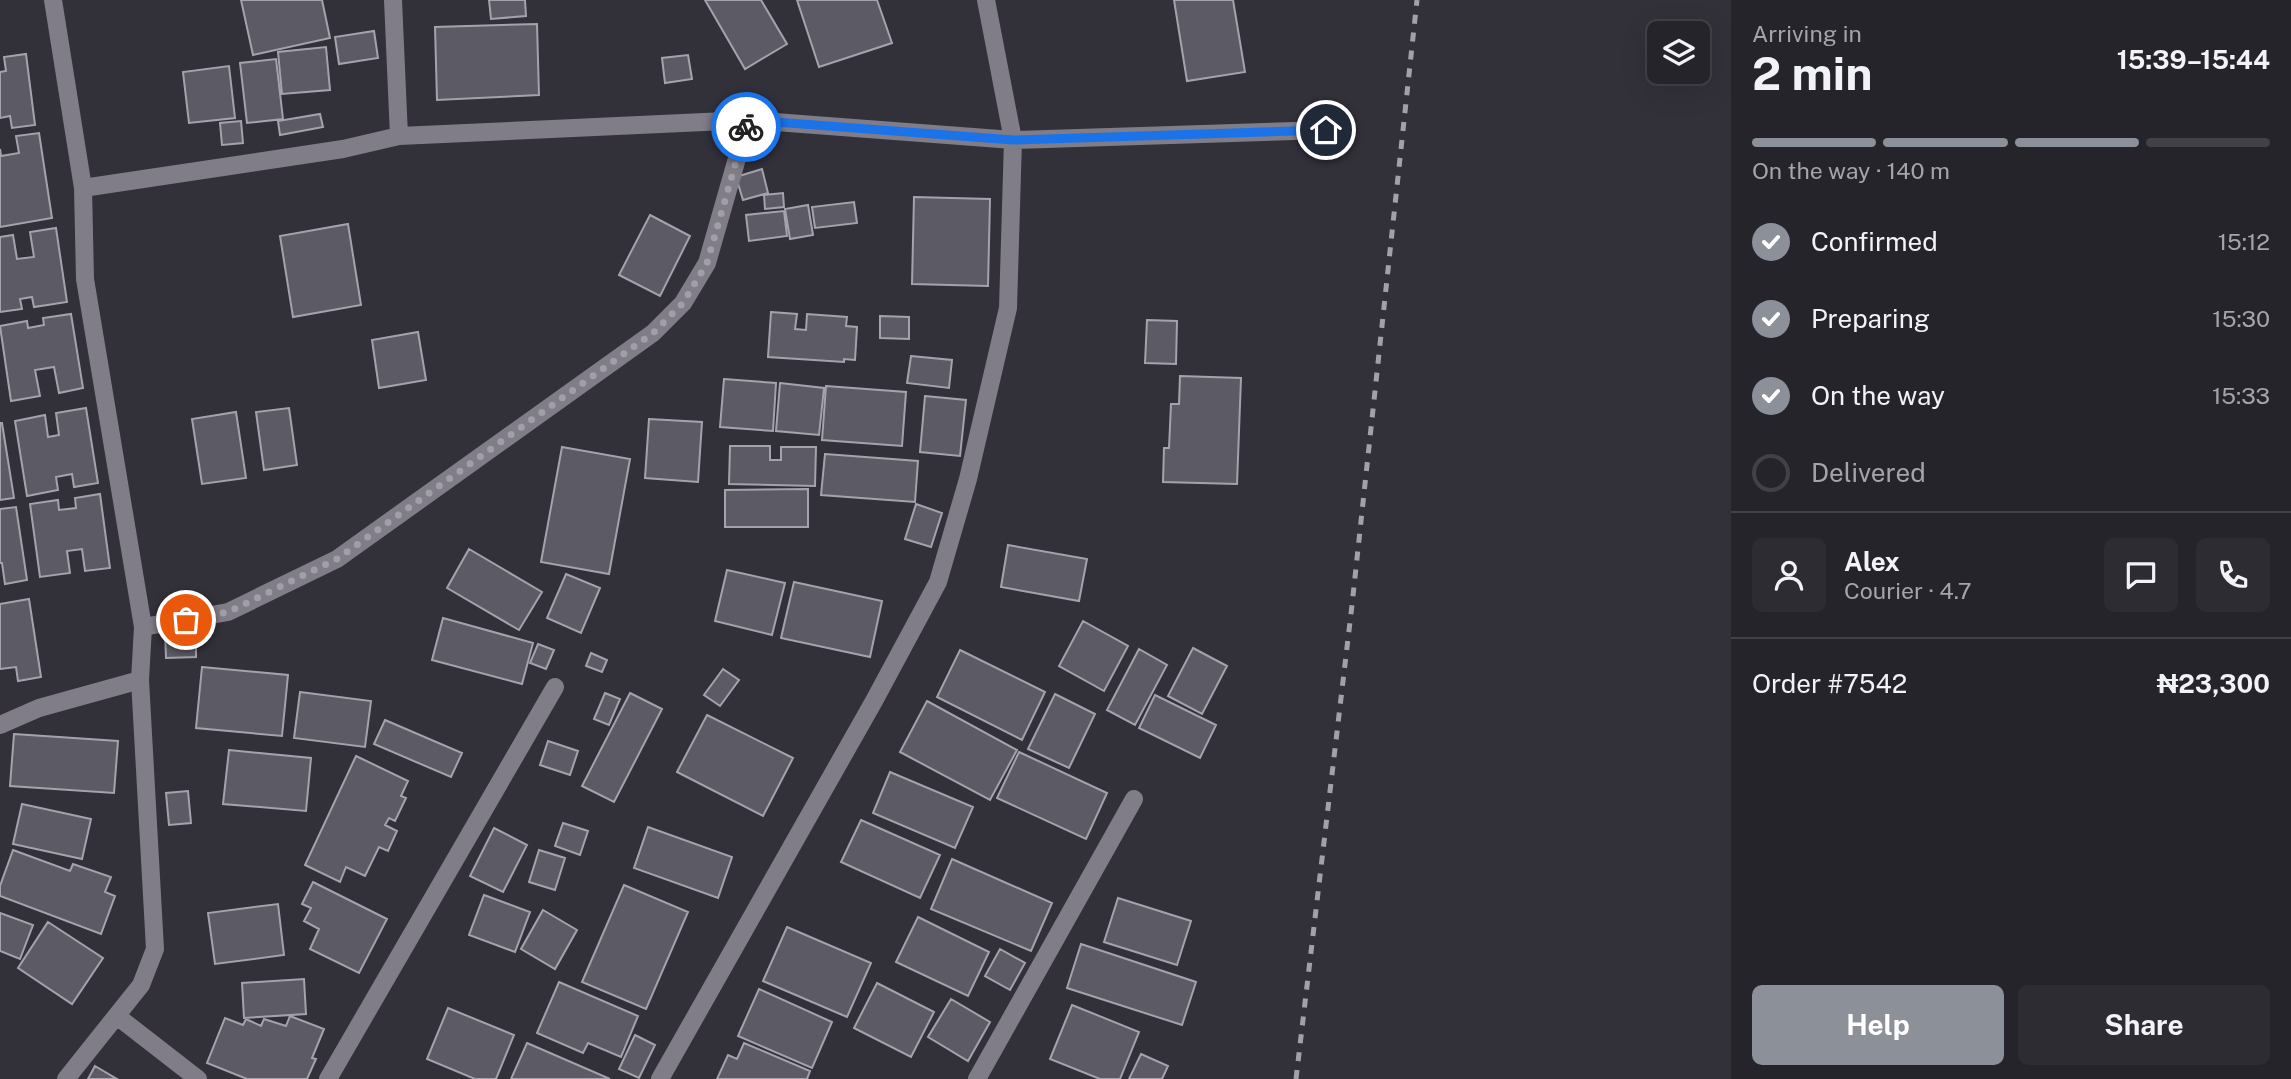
<!DOCTYPE html>
<html lang="en">
<head>
<meta charset="utf-8">
<style>
  :root { --surface:#26242b; --page:#2e2c33; --text:#f1f3f6; --muted:#a4a4a9; --line:#424147; --accent:#8c9099 }
  body { margin:0; font-family:"Public Sans",sans-serif; background:var(--page); color:var(--text); height:100vh; display:flex; flex-direction:column; font-size:26px; white-space:nowrap }
  * { box-sizing:border-box; margin:0 }
  p { font-size:23px; color:var(--muted) }
  .icon { flex:none; width:38px; height:38px; fill:none; stroke:currentColor; stroke-width:2; stroke-linecap:round; stroke-linejoin:round }
  .map { position:relative; flex:1; overflow:hidden }
  .sheet { display:flex; flex-direction:column; background:var(--surface); width:560px }
  .sheet>* { flex:none }
  .controls { position:absolute; left:1647px; top:21px; display:grid; gap:14px }
  .controls a { display:grid; place-items:center; width:63px; height:63px; border-radius:10px; background:var(--surface); box-shadow:0 7px 28px #0002,0 0 0 2px var(--line); font-size:35px }
  .pin { position:absolute; display:grid; place-items:center; width:60px; height:60px; color:#fff; margin:-30px; border:4px solid #fff; border-radius:50%; box-shadow:0 2px 7px #0007 }
  .courier { position:absolute; display:grid; place-items:center; width:70px; height:70px; margin:-35px; border:5px solid #1a73e8; border-radius:50%; background:#fff; color:#222; box-shadow:0 2px 9px #0007 }
  .headline em { font-style:normal; font-weight:700 }
  .headline div { display:flex; flex-direction:column-reverse }
  .headline { display:flex; align-items:center; justify-content:space-between; height:119px; padding:0 21px }
  h1 { font-size:46px; font-weight:700; line-height:52px }
  .bar { display:grid; grid-template-columns:repeat(4,1fr); gap:10px 7px; align-content:center; height:84px; padding:0 21px }
  .bar i { height:9px; border-radius:5px; background:var(--line) }
  .bar .current { background:var(--accent) }
  .bar p { grid-column:span 4 }
  .line { display:flex; align-items:center; gap:18px; padding:0 21px; border-top:2px solid var(--line) }
  .line div { flex:1 }
  .round { display:grid; place-items:center; flex:none; width:74px; height:74px; border-radius:10px; background:var(--page) }
  ol { padding:0 21px; list-style:none }
  li { display:flex; align-items:center; gap:21px; height:77px }
  li p { margin-inline-start:auto }
  li .icon { padding:7px; border-radius:50%; background:var(--accent); color:#fff; stroke-width:4 }
  li:last-child { color:var(--muted) }
  li i { width:38px; height:38px; border:4px solid var(--line); border-radius:50% }
  .action { display:flex; gap:14px; margin-top:auto; padding:14px 21px }
  .action a { flex:1; height:80px; border-radius:10px; background:var(--accent); color:#fff; font-size:28px; font-weight:700; line-height:80px; text-align:center }
  .action a+a { background:var(--page); color:var(--text) }
  main { display:flex; flex:1; min-height:0 }
  .map>svg:first-child { display:block }
  .building { fill:#5c5a64; stroke:#a5a2ae; stroke-width:2 }
  .lines { fill:none; stroke-linecap:round; stroke-linejoin:round }
  .minor { stroke:#807d88; stroke-width:18 }
  .rail { stroke:#a3a1a8; stroke-width:5; stroke-dasharray:9 9; stroke-linecap:butt }
  .done { stroke:#a09ea6; stroke-width:7; stroke-dasharray:0 12.6 }
  .route { stroke:#1a73e8; stroke-width:9 }
</style>
</head>
<body>
<main>
<div class="map">
<svg width="1731" height="1079" viewBox="0 0 1731 1079">
  <rect width="100%" height="100%" fill="#323039"/>
  <path class="building" d="M241 0H322L330 38 253 55Z
    M489 0H525L526 16 491 19Z
    M705 0H761L787 44 745 69Z
    M797 0H877L892 43 819 67Z
    M1174 0H1233L1245 72 1187 81Z
    M537 24 539 95 437 100 435 27Z
    M374 31 378 58 339 64 335 37Z
    M326 47 330 90 282 94 278 52Z
    M26 54 35 125 12 128 10 116 0 118V72L6 71 4 57Z
    M688 55 692 79 665 83 662 58Z
    M276 59 283 119 247 123 240 63Z
    M229 66 235 118 189 123 183 72Z
    M320 114 323 127 280 135 278 121Z
    M241 121 243 143 222 145 220 123Z
    M39 133 52 218 0 227V149L1 156 19 153 16 136Z
    M762 169 768 193 743 200 736 177Z
    M783 193 784 207 765 209 764 195Z
    M914 197 990 199 988 286 912 284Z
    M854 202 857 223 815 228 812 207Z
    M808 205 813 235 790 239 785 209Z
    M784 211 787 236 749 241 746 215Z
    M650 215 690 236 660 296 619 275Z
    M348 224 361 305 293 317 280 236Z
    M56 228 67 302 34 307 32 297 20 299 22 309 0 312V237L13 235 17 259 34 257 30 232Z
    M771 312 797 314 795 329 806 330 807 314 847 317 846 326 857 327 855 360 844 359V362L768 357Z
    M71 314 83 388 59 393 54 367 35 370 40 396 11 401 0 326 27 321 28 328 44 325 43 318Z
    M880 316 909 317V339L880 338Z
    M1147 320 1177 321 1176 364 1145 363Z
    M418 332 426 380 379 388 372 340Z
    M911 356 952 360 949 388 907 383Z
    M1180 376 1241 378 1237 484 1163 482 1164 448H1169L1171 404H1179Z
    M724 379 776 383 773 431 720 427Z
    M780 383 824 388 819 435 776 431Z
    M826 386 906 392 902 446 822 440Z
    M925 396 966 400 960 456 920 452Z
    M86 408 98 483 74 487 72 474 56 477 58 490 27 496 15 421 45 415 48 437 59 435 56 413Z
    M289 408 297 465 264 470 256 412Z
    M236 412 246 478 202 484 192 419Z
    M649 419 702 422 698 482 645 478Z
    M0 423H2L14 498 0 500Z
    M730 446H770V460H781V447H816L815 486 729 484Z
    M562 447 630 459 609 574 541 562Z
    M825 454 918 461 915 502 821 495Z
    M808 489V527H725V490Z
    M100 494 110 568 85 571 82 549 67 551 70 573 40 577 30 504 58 500 59 510 76 508 75 498Z
    M916 504 942 513 931 547 905 539Z
    M16 507 27 580 5 584 2 563H0V509Z
    M1008 545 1087 559 1079 601 1001 587Z
    M469 549 542 592 519 630 447 588Z
    M727 570 785 583 772 635 715 621Z
    M566 574 600 588 581 633 547 618Z
    M794 582 882 601 870 657 781 638Z
    M29 599 41 677 18 681 16 667 0 669V604Z
    M443 618 533 643 522 684 432 660Z
    M1083 621 1128 646 1104 691 1059 666Z
    M196 630V657L166 658 165 631Z
    M538 644 554 650 546 669 530 663Z
    M1193 648 1227 666 1202 714 1168 696Z
    M1139 649 1167 665 1135 725 1107 710Z
    M960 650 1045 692 1022 740 937 697Z
    M591 653 607 660 602 672 586 666Z
    M202 667 288 675 282 736 196 728Z
    M723 669 739 680 720 706 704 695Z
    M300 692 371 701 365 747 294 738Z
    M605 693 620 699 609 725 594 719Z
    M630 693 662 709 614 802 582 786Z
    M1055 694 1095 714 1069 768 1028 749Z
    M1155 695 1216 725 1200 758 1139 728Z
    M927 701 1017 750 990 800 900 752Z
    M707 715 793 758 763 816 677 772Z
    M385 720 462 753 451 777 374 744Z
    M14 734 118 741 114 793 10 786Z
    M548 741 578 751 570 775 540 765Z
    M229 750 311 758 306 811 223 804Z
    M1019 752 1107 793 1086 839 997 798Z
    M356 756 408 781 401 796 406 798 395 821 389 818 385 825 397 831 388 851 379 847 365 876 346 867 340 882 305 865Z
    M890 772 973 807 955 848 873 813Z
    M188 791 191 823 169 825 166 793Z
    M22 804 91 819 82 859 13 844Z
    M861 820 940 855 920 898 841 862Z
    M563 823 588 831 580 855 555 846Z
    M648 827 732 857 718 898 634 868Z
    M494 828 527 845 503 892 470 876Z
    M13 850 70 871 73 864 111 877 105 892 115 896 101 934 0 896V886Z
    M539 850 565 858 555 890 529 882Z
    M952 859 1052 903 1031 951 931 909Z
    M313 882 387 919 359 973 310 949 319 929 304 921 311 908 302 904Z
    M624 885 688 912 646 1009 582 982Z
    M484 895 530 912 515 952 469 935Z
    M1118 898 1191 921 1177 965 1104 942Z
    M278 904 284 955 215 964 208 913Z
    M543 910 577 930 555 969 521 949Z
    M0 913 33 925 20 959 0 951Z
    M918 917 989 952 968 996 896 962Z
    M48 922 103 958 72 1004 18 968Z
    M787 927 871 963 847 1017 763 981Z
    M1081 944 1196 982 1182 1025 1067 988Z
    M1000 949 1025 963 1010 990 985 976Z
    M304 979 306 1014 244 1018 242 983Z
    M559 982 638 1016 621 1057 588 1043 583 1053 537 1033Z
    M877 983 934 1012 911 1057 854 1028Z
    M759 989 832 1022 812 1068 738 1036Z
    M951 999 990 1022 968 1061 928 1037Z
    M1072 1005 1139 1032 1120 1079H1100L1050 1059Z
    M448 1008 514 1035 496 1079H475L427 1059Z
    M290 1016 324 1029 312 1058 316 1059 307 1079H247L207 1063 225 1018 243 1025 246 1019 261 1026 264 1019 286 1026Z
    M635 1035 655 1045 639 1078 619 1069Z
    M527 1043 610 1079H511Z
    M744 1043 810 1071 807 1079H717L728 1055 737 1059Z
    M1141 1054 1168 1066 1162 1079H1129Z
    M95 1066 117 1079H88Z"/>
  <g class="lines">
    <path class="minor" d="M53 0 83 188 85 279 143 627 140 680 155 949 141 985 66 1079
      M399 136 748 120 1013 140 1326 130
      M83 188 343 149 399 136 393 0
      M143 627 228 612 337 559 653 333 683 303 707 263 748 120
      M0 725 39 708 140 680
      M118 1017 198 1079
      M328 1079 555 687
      M660 1079 874 701 938 582 968 479 1008 308 1013 140 986 0
      M977 1079 1134 799"/>
    <path class="rail" d="M1296 1079 1352 605 1417 0"/>
  </g>
  <g class="lines">
    <path class="done" d="M186 620 228 612 337 559 653 333 683 303 707 263 746 127"/>
    <path class="route" d="M746 127 748 120 1013 140 1326 130"/>
  </g>
</svg>
<div class="controls">
<a><svg class="icon" aria-label="layers" viewBox="0 0 24 24"><path d="M12 4l9 5-9 5-9-5zM3 14l9 5 9-5"/></svg></a>
</div>
<div class="pin" style="left:186px;top:620px;background:#ea580c"><svg class="icon" aria-label="bag" viewBox="0 0 24 24"><path d="M5 8h14l-1 12H6zM9 8a3 3 0 0 1 6 0"/></svg></div>
<div class="pin" style="left:1326px;top:130px;background:#1f2937"><svg class="icon" aria-label="home" viewBox="0 0 24 24"><path d="M3 11l9-7 9 7M6 9v11h12V9"/></svg></div>
<div class="courier" style="left:746px;top:127px"><svg class="icon" aria-label="bike" viewBox="0 0 24 24"><circle cx="6" cy="16" r="4"/><circle cx="18" cy="16" r="4"/><path d="M6 16l4-8h5l3 8M10 8l3 8H6M13 5h3"/></svg></div>
</div>
<section class="sheet">
<div class="headline"><div><h1>2 min</h1><p>Arriving in</p></div><em>15:39–15:44</em></div>
<div class="bar"><i class="current"></i><i class="current"></i><i class="current"></i><i></i><p>On the way · 140 m</p></div>
<ol>
<li><svg class="icon" aria-label="check" viewBox="0 0 24 24"><path d="M5 12l5 5 9-10"/></svg>Confirmed<p>15:12</p></li>
<li><svg class="icon" aria-label="check" viewBox="0 0 24 24"><path d="M5 12l5 5 9-10"/></svg>Preparing<p>15:30</p></li>
<li><svg class="icon" aria-label="check" viewBox="0 0 24 24"><path d="M5 12l5 5 9-10"/></svg>On the way<p>15:33</p></li>
<li><i></i>Delivered</li>
</ol>
<div class="line" style="height:126px"><a class="round"><svg class="icon" aria-label="person" viewBox="0 0 24 24"><circle cx="12" cy="8" r="4"/><path d="M4 21q1-7 8-7t8 7"/></svg></a><div><b>Alex</b><p>Courier · 4.7</p></div><a class="round"><svg class="icon" aria-label="chat" viewBox="0 0 24 24"><path d="M4 5h16v11H9l-5 4z"/></svg></a><a class="round"><svg class="icon" aria-label="phone" viewBox="0 0 24 24"><path d="M5 4h4l2 5-3 2q2 4 5 5l2-3 5 2v4C11 20 4 13 5 4z"/></svg></a></div>
<div class="line" style="height:91px"><div>Order #7542</div><b>₦23,300</b></div>
<div class="action"><a>Help</a><a>Share</a></div>
</section>
</main>
</body>
</html>
